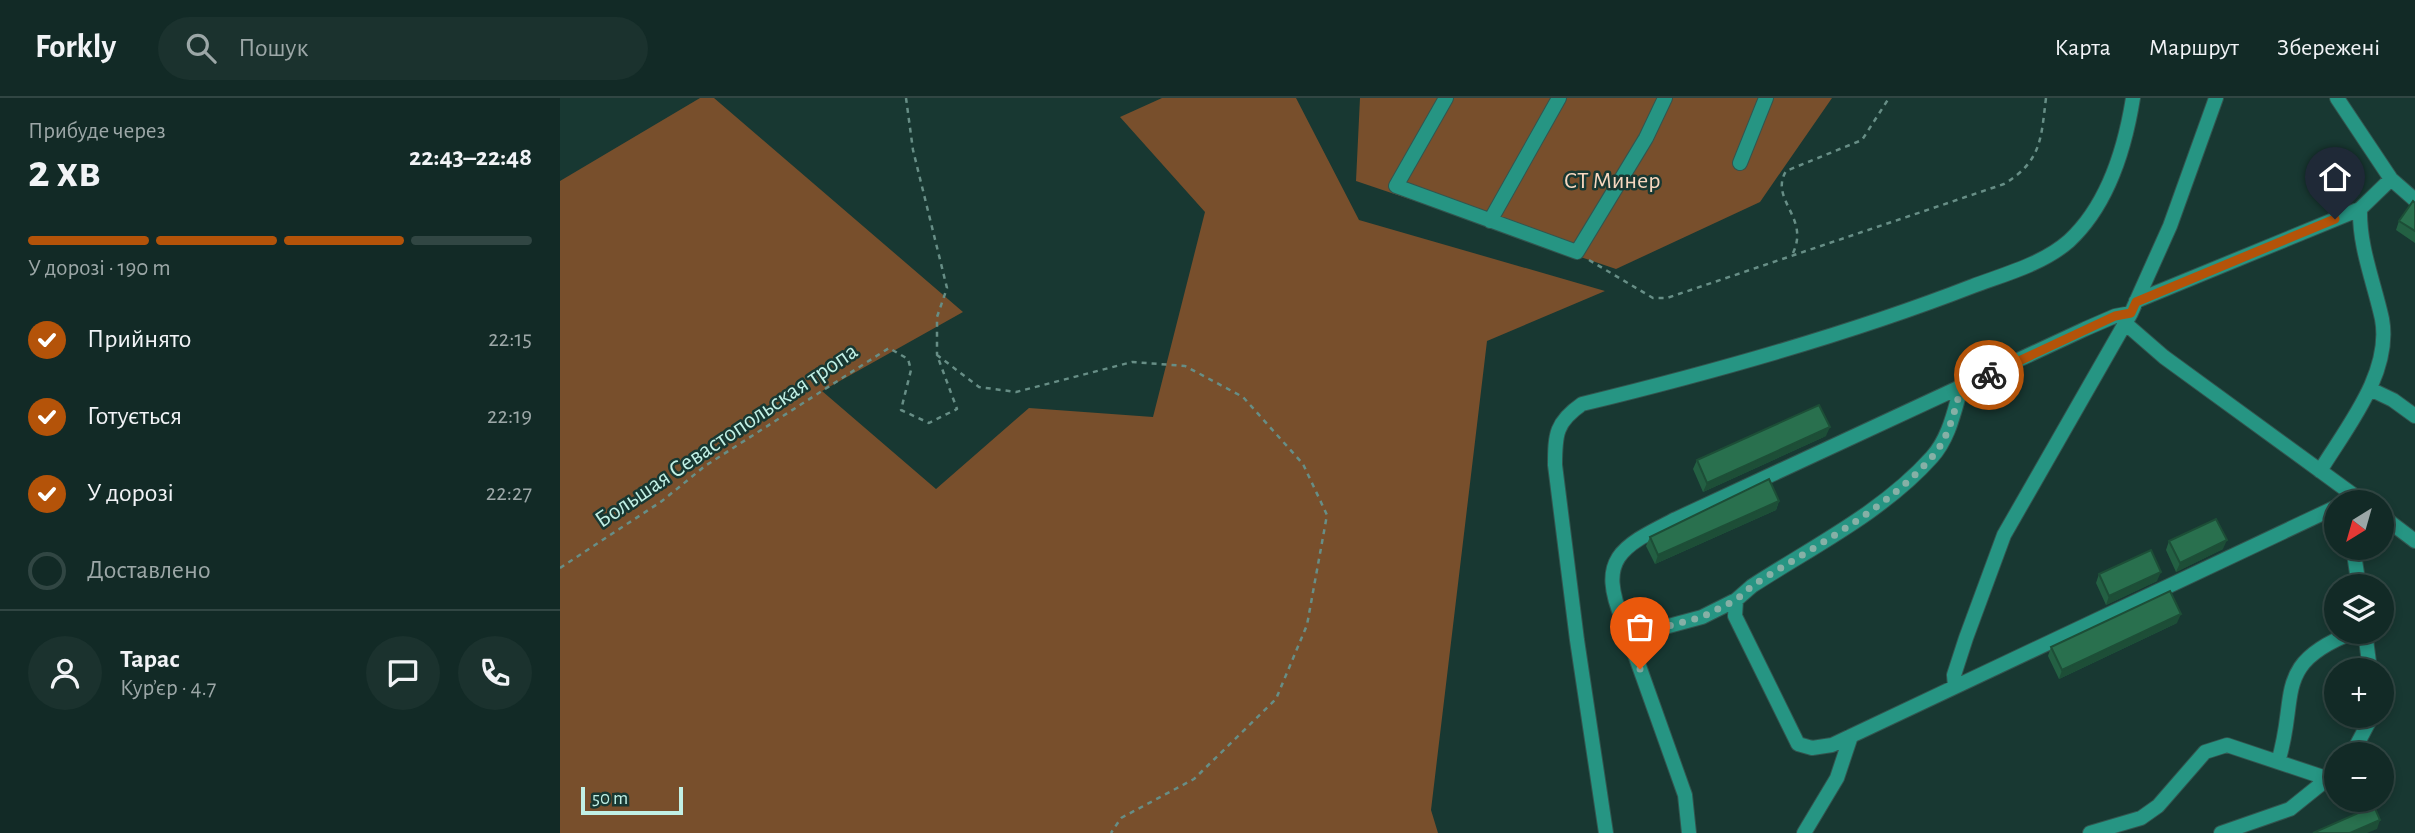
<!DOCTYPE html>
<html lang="uk">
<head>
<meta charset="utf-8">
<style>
  :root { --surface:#122a26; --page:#1b322e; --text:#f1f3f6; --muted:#9ca7a7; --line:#314643; --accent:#b45309 }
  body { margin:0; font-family:"Alegreya Sans",sans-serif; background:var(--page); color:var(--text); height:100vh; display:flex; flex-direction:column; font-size:26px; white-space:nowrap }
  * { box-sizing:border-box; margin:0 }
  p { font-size:23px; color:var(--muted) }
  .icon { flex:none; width:38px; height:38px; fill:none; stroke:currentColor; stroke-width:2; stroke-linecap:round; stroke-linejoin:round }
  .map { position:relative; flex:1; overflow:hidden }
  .details { display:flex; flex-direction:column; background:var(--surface); width:560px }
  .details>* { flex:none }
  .needle { width:46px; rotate:217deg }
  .buttons { position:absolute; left:1764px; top:392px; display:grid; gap:14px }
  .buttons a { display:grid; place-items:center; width:70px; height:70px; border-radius:50%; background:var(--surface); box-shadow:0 4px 10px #0003,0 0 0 2px var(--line); font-size:35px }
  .scale { position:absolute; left:21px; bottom:18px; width:102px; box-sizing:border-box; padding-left:7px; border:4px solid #c1f0e5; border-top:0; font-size:19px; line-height:24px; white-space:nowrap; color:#c1f0e5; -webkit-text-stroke:5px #183832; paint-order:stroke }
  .pin { position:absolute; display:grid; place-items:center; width:60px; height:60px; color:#fff; margin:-72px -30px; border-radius:50% 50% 50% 0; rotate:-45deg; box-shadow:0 0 7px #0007 }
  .pin .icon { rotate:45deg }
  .courier { position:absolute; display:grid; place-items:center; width:70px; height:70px; margin:-35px; border:5px solid #b45309; border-radius:50%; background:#fff; color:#222; box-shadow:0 2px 9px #0007 }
  .headline em { font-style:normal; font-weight:600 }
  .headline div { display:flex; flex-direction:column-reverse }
  .headline { display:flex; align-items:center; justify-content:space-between; height:119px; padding:0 28px }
  h1 { font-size:46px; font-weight:600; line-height:52px }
  .bar { display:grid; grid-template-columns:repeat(4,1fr); gap:10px 7px; align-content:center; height:84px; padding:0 28px }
  .bar i { height:9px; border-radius:5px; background:var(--line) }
  .bar .on { background:var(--accent) }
  .bar p { grid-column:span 4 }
  .line { display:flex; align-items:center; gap:18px; padding:0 28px; border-top:2px solid var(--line) }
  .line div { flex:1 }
  .round { display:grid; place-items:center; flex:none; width:74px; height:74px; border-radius:37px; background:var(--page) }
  ol { padding:0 28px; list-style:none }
  li { display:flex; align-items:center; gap:21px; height:77px }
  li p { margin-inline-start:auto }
  li .icon { padding:7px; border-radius:50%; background:var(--accent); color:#fff; stroke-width:4 }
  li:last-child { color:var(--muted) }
  li i { width:38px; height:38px; border:4px solid var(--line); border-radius:50% }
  header { display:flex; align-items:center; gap:42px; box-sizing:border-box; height:98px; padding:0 35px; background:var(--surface); border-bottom:2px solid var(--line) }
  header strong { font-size:33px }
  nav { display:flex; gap:38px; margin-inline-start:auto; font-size:24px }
  .search { width:490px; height:63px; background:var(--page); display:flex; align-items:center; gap:18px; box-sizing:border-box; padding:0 24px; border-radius:38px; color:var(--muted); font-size:26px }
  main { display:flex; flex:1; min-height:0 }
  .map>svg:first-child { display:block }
  .green { fill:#784f2c }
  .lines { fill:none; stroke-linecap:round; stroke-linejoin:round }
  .minor-casing { stroke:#32554f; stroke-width:16 }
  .path { stroke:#678e86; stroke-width:2.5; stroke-dasharray:5 5; stroke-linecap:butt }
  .minor { stroke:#269583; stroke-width:14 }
  .wall { fill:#236043 }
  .shaded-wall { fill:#1d4e37 }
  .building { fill:#29704e; stroke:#1d4e37; stroke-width:2 }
  .done { stroke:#86b0a6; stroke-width:7; stroke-dasharray:0 12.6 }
  .route { stroke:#b45309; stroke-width:9 }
  .labels { text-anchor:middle; stroke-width:5; stroke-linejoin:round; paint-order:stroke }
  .park-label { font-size:24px; fill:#f7d7bf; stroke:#183832 }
  .street-label { font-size:24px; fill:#c1f0e5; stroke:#183832 }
</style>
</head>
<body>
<header>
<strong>Forkly</strong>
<div class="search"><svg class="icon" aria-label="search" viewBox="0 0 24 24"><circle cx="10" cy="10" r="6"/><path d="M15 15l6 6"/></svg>Пошук</div>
<nav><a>Карта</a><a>Маршрут</a><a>Збережені</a></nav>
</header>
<main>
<section class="details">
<div class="headline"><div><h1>2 хв</h1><p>Прибуде через</p></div><em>22:43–22:48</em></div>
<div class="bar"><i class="on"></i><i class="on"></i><i class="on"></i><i></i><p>У дорозі · 190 m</p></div>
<ol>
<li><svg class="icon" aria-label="check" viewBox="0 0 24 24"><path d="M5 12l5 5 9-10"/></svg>Прийнято<p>22:15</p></li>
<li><svg class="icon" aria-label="check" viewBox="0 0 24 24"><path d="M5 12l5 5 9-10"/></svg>Готується<p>22:19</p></li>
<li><svg class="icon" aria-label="check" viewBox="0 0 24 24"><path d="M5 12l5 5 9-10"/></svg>У дорозі<p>22:27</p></li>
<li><i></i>Доставлено</li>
</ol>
<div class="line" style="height:126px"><a class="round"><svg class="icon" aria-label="person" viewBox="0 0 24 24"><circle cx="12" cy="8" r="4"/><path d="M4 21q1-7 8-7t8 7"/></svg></a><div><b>Тарас</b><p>Кур’єр · 4.7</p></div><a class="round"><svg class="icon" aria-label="chat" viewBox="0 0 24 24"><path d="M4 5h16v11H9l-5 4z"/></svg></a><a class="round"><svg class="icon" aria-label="phone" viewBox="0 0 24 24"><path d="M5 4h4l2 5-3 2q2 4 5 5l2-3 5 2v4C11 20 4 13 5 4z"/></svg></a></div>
</section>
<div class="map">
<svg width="1855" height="735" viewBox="0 0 1855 735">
  <rect width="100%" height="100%" fill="#183832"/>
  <path class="green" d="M140 0H154L403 214 262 293 376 391 469 310 593 319 645 114 560 19 602 0H736L799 122 1045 193 927 243 871 712 878 735H0V83Z
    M800 0H1272L1200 104 1056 171 796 83Z"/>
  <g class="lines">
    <defs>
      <path id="minor" d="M886 0 836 88 1017 154 1086 40 1105 0
        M1777 0 1831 81 1855 102
        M1180 65 1206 0
        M930 123 999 0
        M1576 203 1800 111
        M1566 226 1604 259 1803 404
        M1401 290C1394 314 1389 340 1372 359 1323 414 1252 449 1192 488L1176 502 1175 518 1238 646 1252 650 1272 647 1776 409
        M1810 291 1833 302 1855 318
        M1760 373C1786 330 1832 275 1822 221 1814 184 1799 149 1800 111L1831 81
        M1822 418 1855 443
        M1793 450 1799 488
        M1176 502 1142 519 1090 533 1063 523C1036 459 1063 448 1116 421L1525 231 1555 218 1571 215
        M1063 523 1125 697 1129 735
        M1805 534 1810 572
        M1395 588 1394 577 1406 540 1444 437 1571 215 1610 128 1656 0
        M1792 656 1812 618
        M1718 664C1739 597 1711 566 1794 534
        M1046 735 1017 542 995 367C995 336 996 324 1022 306 1154 274 1287 237 1413 188 1445 176 1483 166 1509 143 1548 107 1565 50 1573 0
        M1244 735 1277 680 1291 638
        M1530 735 1581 720 1598 708 1645 654 1667 647 1769 681
        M1661 735 1730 711 1776 674"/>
    </defs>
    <use href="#minor" class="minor-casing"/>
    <path class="path" d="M346 0 353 52 387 190 377 219V256
      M1233 155C1250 119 1209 102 1226 73L1302 42 1329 0
      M1029 162 1093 200H1107L1444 86C1482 63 1481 40 1486 0
      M0 470 102 403 145 368 329 250 348 261 351 272 341 312 369 325 397 311 377 257 419 289 456 294 572 264 625 268 683 299 743 366 767 417 747 527 716 601 634 681 561 720 551 735"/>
    <use href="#minor" class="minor"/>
  </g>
  <path class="wall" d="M1855 105V145L1836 132 1839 123Z
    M1266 338 1143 394 1133 371 1137 362Z
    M1219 403 1216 412 1095 466 1086 448 1090 439Z
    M1609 443 1663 451 1616 474 1606 452Z
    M1539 476 1597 483 1546 507 1536 485Z
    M1617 525 1499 581 1488 558 1491 549Z"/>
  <path class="shaded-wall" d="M1270 329 1266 338 1143 394 1147 385Z
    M1219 403 1216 412 1095 466 1098 457Z
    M1667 442 1663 451 1616 474 1620 465Z
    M1601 474 1597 483 1546 507 1549 498Z
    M1621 516 1617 525 1499 581 1502 572Z
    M1820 722 1817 731 1807 735H1790Z"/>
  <path class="building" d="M1853 103 1855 105V133L1839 123Z
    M1259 307 1270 329 1147 385 1137 362Z
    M1209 381 1219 403 1098 457 1090 439Z
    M1656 421 1667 442 1620 465 1609 443Z
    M1591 452 1601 474 1549 498 1539 476Z
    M1610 493 1621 516 1502 572 1491 549Z
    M1814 708 1820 722 1790 735H1753Z"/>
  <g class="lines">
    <path class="done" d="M1080 571 1063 523 1090 533 1142 519 1176 502 1192 488C1252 449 1324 414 1372 359 1389 340 1394 314 1401 290L1429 277"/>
    <path class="route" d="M1429 277 1555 218 1571 215 1576 204 1775 121"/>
  </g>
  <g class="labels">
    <g class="park-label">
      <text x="1052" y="90">СТ Минер</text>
    </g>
    <g class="street-label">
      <text transform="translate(166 337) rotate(-34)" y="8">Большая Севастопольская тропа</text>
    </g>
  </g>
</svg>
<div class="buttons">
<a><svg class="needle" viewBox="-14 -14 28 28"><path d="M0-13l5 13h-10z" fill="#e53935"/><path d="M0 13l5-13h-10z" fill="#9ca7a7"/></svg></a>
<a><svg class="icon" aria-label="layers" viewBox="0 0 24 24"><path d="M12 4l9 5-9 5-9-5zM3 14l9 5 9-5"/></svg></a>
<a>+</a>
<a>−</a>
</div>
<div class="scale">50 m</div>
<div class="pin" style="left:1080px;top:571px;background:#ea580c"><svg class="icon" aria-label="bag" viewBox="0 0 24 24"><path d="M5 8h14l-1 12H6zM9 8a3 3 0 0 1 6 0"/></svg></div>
<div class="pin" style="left:1775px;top:121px;background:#1f2937"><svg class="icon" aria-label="home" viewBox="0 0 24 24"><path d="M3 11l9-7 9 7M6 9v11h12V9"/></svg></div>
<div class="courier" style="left:1429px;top:277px"><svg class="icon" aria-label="bike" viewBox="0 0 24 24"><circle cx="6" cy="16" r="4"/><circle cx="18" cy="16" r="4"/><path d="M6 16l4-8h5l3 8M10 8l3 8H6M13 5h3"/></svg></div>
</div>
</main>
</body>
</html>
